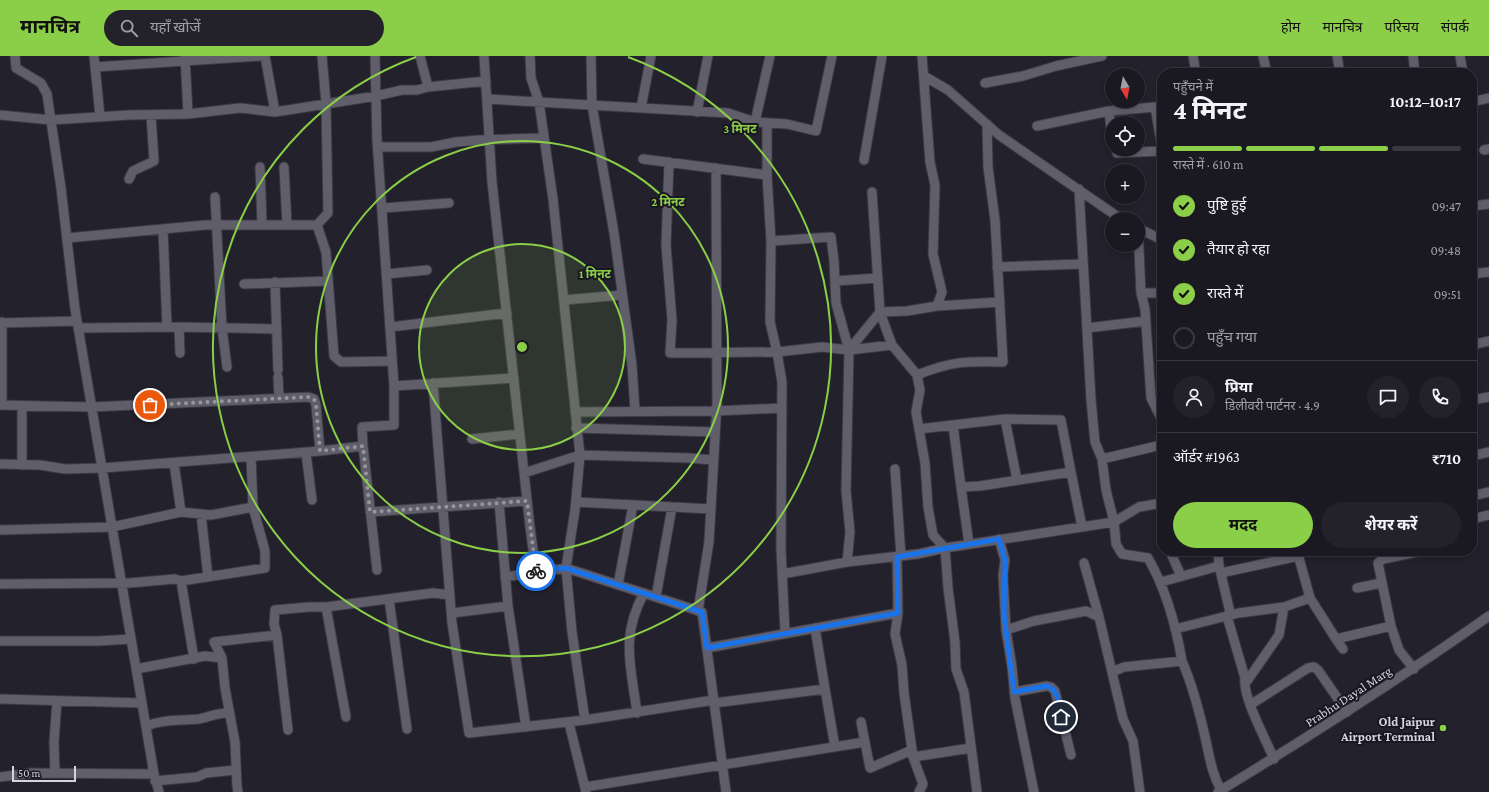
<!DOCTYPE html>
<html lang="hi">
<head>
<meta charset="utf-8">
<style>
  :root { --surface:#1a1921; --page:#23222a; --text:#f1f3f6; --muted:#9fa0a5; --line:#38383f; --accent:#8bce47 }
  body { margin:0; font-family:"Crimson Pro","Noto Sans Devanagari",serif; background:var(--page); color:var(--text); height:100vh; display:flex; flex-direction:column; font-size:15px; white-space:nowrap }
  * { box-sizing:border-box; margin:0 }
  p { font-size:13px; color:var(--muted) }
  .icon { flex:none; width:22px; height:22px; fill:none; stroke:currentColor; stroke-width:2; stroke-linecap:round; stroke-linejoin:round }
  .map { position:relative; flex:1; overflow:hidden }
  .panel { position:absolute; left:1157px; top:12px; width:320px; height:488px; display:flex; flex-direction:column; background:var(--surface); border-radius:16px; box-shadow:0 2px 6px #0003,0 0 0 1px var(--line) }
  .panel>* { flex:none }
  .needle { width:26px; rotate:170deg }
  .tools { position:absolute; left:1105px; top:12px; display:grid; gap:8px }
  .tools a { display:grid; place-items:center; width:40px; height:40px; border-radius:50%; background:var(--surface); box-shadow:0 2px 6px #0003,0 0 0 1px var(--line); font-size:20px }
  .scale { position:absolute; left:12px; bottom:10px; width:64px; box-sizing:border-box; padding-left:4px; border:2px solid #d6d5dd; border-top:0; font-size:11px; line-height:14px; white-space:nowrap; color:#d6d5dd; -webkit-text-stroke:3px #191722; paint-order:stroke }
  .pin { position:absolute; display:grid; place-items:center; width:34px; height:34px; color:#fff; margin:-17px; border:2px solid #fff; border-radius:50%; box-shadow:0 1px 4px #0007 }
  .courier { position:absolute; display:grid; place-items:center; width:40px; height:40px; margin:-20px; border:3px solid #1a73e8; border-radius:50%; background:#fff; color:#222; box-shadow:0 1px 5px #0007 }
  .summary em { font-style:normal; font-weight:700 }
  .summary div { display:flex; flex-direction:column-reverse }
  .summary { display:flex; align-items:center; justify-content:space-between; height:68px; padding:0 16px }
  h1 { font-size:26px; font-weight:700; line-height:30px }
  .bar { display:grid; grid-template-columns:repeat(4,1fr); gap:6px 4px; align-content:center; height:48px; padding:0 16px }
  .bar i { height:5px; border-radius:3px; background:var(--line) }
  .bar .on { background:var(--accent) }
  .bar p { grid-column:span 4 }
  .line { display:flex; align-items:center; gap:10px; padding:0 16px; border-top:1px solid var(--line) }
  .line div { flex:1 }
  .round { display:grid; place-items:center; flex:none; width:42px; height:42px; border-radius:21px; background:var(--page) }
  ol { padding:0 16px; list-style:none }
  li { display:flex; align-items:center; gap:12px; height:44px }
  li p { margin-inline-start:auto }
  li .icon { padding:4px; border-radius:50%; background:var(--accent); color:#111; stroke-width:4 }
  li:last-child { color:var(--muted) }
  li i { width:22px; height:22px; border:2px solid var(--line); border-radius:50% }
  .cta { display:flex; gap:8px; margin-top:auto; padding:8px 16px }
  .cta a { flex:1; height:46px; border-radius:24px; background:var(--accent); color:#111; font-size:16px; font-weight:700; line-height:46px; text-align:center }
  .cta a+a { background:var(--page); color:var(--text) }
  header { display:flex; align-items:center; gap:24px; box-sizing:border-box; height:56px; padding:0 20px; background:var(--accent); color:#111 }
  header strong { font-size:19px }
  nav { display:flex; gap:22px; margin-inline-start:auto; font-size:14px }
  .search { width:280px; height:36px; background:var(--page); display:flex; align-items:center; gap:10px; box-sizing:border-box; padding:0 14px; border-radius:22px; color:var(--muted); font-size:15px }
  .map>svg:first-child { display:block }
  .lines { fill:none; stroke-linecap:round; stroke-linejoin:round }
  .minor-casing { stroke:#3c3b44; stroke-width:11 }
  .minor { stroke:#615e6c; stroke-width:9 }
  .done { stroke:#97969f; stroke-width:4; stroke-dasharray:0 7.2 }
  .route { stroke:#1a73e8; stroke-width:5 }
  .ring { fill:none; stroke:#8bce47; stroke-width:2 }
  .poi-dot { fill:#8bce47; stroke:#191722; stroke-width:1.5 }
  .labels { text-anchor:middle; stroke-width:4; stroke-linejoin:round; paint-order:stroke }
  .street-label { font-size:13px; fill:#d6d5dd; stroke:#191722 }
  .poi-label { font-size:13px; font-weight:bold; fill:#d6d5dd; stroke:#191722; text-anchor:end }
  .centre { fill:#8bce47; stroke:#191722; stroke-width:2 }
  .ring-label { font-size:12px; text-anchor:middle; font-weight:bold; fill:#8bce47; stroke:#191722; stroke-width:4; stroke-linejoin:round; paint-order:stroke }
</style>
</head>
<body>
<header>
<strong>मानचित्र</strong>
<div class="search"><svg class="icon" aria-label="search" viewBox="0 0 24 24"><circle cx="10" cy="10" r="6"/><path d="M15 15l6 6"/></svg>यहाँ खोजें</div>
<nav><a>होम</a><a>मानचित्र</a><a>परिचय</a><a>संपर्क</a></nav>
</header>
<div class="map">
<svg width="1489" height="736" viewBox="0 0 1489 736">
  <rect width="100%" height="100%" fill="#23212c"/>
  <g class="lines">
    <defs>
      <path id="minor" d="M15 0 16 12 41 27 47 38 61 132 75 253 154 718 159 736
        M94 0 100 60
        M185 0 188 58
        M265 0 275 56
        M375 0 377 84 394 330 514 322
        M420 0 428 31
        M484 0 492 126 530 471 536 516
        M591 0 592 49 614 177 632 309 635 355
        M1193 0 1196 17
        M1263 0 1267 17
        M1337 0 1340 17
        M1413 0 1415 17
        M1460 0 1463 17
        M95 11 260 0
        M924 20 948 34 999 79 1121 163
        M985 27 1023 20 1056 10 1102 0
        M487 43 728 57 755 66 787 68 816 75 832 0
        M1472 46 1489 42
        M641 52 651 0
        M1109 55 1155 51 1162 91
        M697 56 708 0
        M0 59 51 64 129 59 188 58 240 52 275 56 376 40 402 34H417L428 31 486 25
        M755 66 770 0
        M1037 70 1109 55 1112 82
        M378 91H431L456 86 479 84 544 82
        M1116 93 1117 97 1162 95
        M1484 94 1489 93
        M643 103 767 119
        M864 104 882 0
        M669 106 666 189 672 264 670 297 777 296 770 266 771 185 767 119V67
        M260 111 262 169
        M284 111 287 169
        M129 123 133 115 154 105 151 59
        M1079 133 1091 344 1095 386 1102 403
        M872 136 880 256 892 289
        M215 141 222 272 227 311
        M1472 150 1489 148
        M383 152 449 147
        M317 169 326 196 334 300 341 306 392 305
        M1138 172 1141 237
        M1138 172 1162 184
        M163 173 167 271
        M67 182 205 169H317L328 157 326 47 322 0
        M771 185 831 181 834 205 836 247 849 294
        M997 211 1083 208
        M387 218 427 214
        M1472 218 1489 216
        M835 225 878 222
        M275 226 278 314
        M244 228 328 225
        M1162 237H1141L1145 253 1151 342 1162 364 1161 389 1102 403 1106 434 1114 466 1139 451 1162 447
        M564 244 622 239
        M937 250 1000 246
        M880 256 907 255 937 250 942 236 933 198 935 129 930 106 922 0
        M0 267 77 265
        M179 271 180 297
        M390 271 507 257
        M78 272 179 271 277 273
        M1087 272 1145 265
        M1472 289 1489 285
        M849 294 892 289 917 319 920 334 916 356 925 407 928 451 933 479 945 492
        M849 294 880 256
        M917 319C952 305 966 305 1003 306L995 164 988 111 987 68
        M278 321 279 342
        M433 327 452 567 469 677 585 664 572 576 566 512 575 454 580 399 553 143 539 46 531 22 530 0
        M1472 344 1489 341
        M0 349 91 351 308 341 314 343 316 349 320 395 102 412 65 413 40 409 0 408
        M2 349V266
        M575 356 716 355 782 352
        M1005 363 1017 424
        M953 369 1005 363 1061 364 1071 416
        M576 372 715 376
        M919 373 953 369 961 431 980 430 1071 416 1082 471
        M472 383 520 378
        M363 390 362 371 394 369V330
        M320 395 363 390 377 514
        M306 397 312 444
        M1472 400 1489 396
        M174 407 181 456
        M22 409V350
        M895 413 901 500
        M524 417 580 399 689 402 713 404
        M961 431 969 488
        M1472 440 1489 436
        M499 446 508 550 526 671
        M576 446 711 453
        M370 456 527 445
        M201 458 208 521
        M1472 463 1489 459
        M0 474 112 471 181 456 211 459 253 451
        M999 483 1005 504 1003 519 1006 574 1034 565 1086 555 1099 561 1112 616
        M1170 495 1181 520
        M1218 495 1219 510 1230 556 1227 560 1245 622C1242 640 1266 684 1274 703
        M1381 495 1383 503 1378 507 1391 570 1399 594 1414 613
        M1383 503 1421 495
        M1084 507 1099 561
        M1221 517 1294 501 1299 502 1310 542 1336 583 1391 570
        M782 518 847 506 918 498 945 492
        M505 521 566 512 702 556 726 736
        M181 525 194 603
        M1161 526 1219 510
        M0 528 129 527 175 523 181 525 265 512V495L253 451 251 401
        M618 529 633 449
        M1357 532 1381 527
        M656 541 672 451
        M389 543 407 673
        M326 551 346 661
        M698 555 709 486 717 347 716 112
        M452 557 508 550
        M898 557 895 578 902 609 904 637 913 701 923 728 919 736
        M815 572 825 633
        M1175 573 1239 557 1284 551
        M1006 574 1012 611 1015 642 1034 736
        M785 576 781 493 782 326 777 296 822 291 849 294 846 435 850 476 847 506
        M277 579 288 674
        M1336 583 1343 593
        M0 585H98L131 583
        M707 592 898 557 897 501
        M1182 605C1193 630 1200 658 1206 685 1210 703 1212 718 1221 734
        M136 613 205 600 222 602
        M1245 628 1279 579 1284 551 1310 542
        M1014 636 1047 630 1051 631 1055 635 1071 699
        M0 643 142 647
        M714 647 825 633 835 691
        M1250 649 1308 612 1314 611 1318 614 1347 656
        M637 657C631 610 620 581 644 537
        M585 664 714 644
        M861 666 870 712 912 694
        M569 667 586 736
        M146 670C164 663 180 665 199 663 209 661 219 656 229 657
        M913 701 971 692
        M55 717 54 686 57 645
        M0 721 31 717 154 718
        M155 725 197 721 206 717 236 714
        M585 731 865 686
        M238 736 237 730 235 686 225 632 222 602 214 586 277 579 274 568 275 554 309 551H326L433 537 450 539
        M977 736 964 636 956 613 955 586 948 532 945 492 1114 466 1116 488 1122 498 1148 502C1166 533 1176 570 1182 605L1124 611 1112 616 1123 663 1133 685 1140 736
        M1218 736C1310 680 1401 622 1489 560"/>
    </defs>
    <use href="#minor" class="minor-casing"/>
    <use href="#minor" class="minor"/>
  </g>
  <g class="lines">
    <path class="done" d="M150 349 308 341 314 343 316 349 320 395 363 390 370 456 527 445 536 515"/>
    <path class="route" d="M536 515 566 512 702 556 707 592 898 557 897 501 999 483 1005 504 1004 559 1014 636 1046 630C1059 632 1059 650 1061 661"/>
  </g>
  <circle cx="522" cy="291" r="103" fill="#8bce47" fill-opacity=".12"/>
  <g class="ring">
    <circle cx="522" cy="291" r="103"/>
    <circle cx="522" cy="291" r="206"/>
    <path d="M628 1A309 309 0 1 1 416 1"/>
  </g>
  <circle class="poi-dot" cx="1443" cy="672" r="4"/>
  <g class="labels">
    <g class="street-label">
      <text transform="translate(1348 640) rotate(-33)" y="5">Prabhu Dayal Marg</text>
    </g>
    <g class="poi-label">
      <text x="1435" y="670">Old Jaipur<tspan x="1435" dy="15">Airport Terminal</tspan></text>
    </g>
  </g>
  <circle cx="522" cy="291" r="6" class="centre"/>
  <g class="ring-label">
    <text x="740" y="77">3 मिनट</text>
    <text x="668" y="150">2 मिनट</text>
    <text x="595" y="222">1 मिनट</text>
  </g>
</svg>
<div class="tools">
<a><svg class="needle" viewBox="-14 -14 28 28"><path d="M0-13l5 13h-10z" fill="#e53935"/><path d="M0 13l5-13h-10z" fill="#9fa0a5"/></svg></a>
<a><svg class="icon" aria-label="locate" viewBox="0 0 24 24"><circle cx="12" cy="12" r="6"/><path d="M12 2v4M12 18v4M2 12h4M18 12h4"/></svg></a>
<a>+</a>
<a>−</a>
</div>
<div class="scale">50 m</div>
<div class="pin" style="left:150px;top:349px;background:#ea580c"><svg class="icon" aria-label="bag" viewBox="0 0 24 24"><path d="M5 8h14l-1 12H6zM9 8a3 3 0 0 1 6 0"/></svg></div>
<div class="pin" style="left:1061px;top:661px;background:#1f2937"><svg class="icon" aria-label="home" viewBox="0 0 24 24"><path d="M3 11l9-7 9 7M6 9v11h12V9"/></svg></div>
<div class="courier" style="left:536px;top:515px"><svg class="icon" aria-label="bike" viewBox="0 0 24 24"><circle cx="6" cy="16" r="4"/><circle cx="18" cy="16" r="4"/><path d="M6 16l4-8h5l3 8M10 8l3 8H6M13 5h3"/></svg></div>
<section class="panel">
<div class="summary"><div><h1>4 मिनट</h1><p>पहुँचने में</p></div><em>10:12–10:17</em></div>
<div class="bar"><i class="on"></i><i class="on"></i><i class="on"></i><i></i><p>रास्ते में · 610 m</p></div>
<ol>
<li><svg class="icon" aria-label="check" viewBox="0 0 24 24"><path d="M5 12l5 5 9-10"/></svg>पुष्टि हुई<p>09:47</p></li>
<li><svg class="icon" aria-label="check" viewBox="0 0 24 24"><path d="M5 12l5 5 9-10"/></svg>तैयार हो रहा<p>09:48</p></li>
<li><svg class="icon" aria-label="check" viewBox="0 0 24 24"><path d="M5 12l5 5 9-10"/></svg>रास्ते में<p>09:51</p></li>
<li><i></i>पहुँच गया</li>
</ol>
<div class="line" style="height:72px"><a class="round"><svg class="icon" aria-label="person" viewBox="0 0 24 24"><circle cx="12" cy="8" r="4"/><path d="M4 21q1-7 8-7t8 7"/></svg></a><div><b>प्रिया</b><p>डिलीवरी पार्टनर · 4.9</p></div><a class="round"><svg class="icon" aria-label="chat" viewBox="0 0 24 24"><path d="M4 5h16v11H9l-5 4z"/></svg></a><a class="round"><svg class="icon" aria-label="phone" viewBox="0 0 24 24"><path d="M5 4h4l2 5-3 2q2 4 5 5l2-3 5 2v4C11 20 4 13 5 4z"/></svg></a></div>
<div class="line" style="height:52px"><div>ऑर्डर #1963</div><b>₹710</b></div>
<div class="cta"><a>मदद</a><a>शेयर करें</a></div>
</section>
</div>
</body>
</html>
